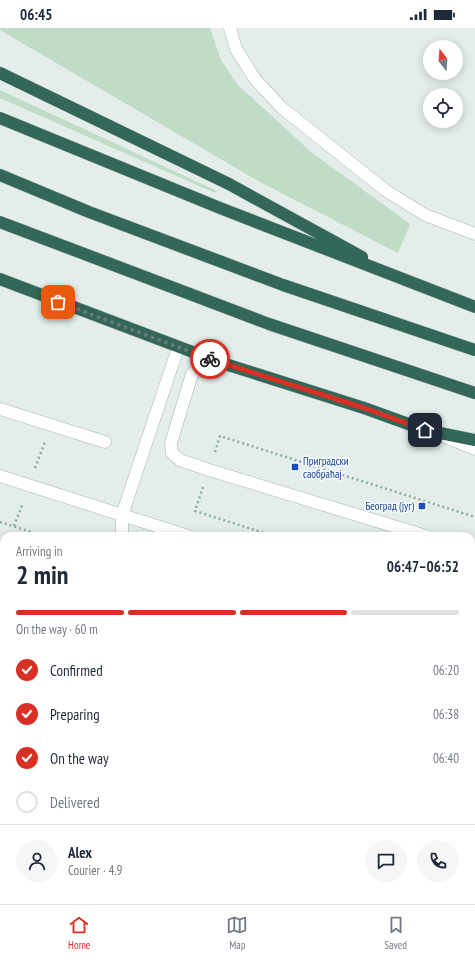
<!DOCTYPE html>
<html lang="en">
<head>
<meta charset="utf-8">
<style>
  :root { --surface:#fff; --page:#f6f6f7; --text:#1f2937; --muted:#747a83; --line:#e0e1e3; --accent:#d93025 }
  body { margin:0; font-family:"PT Sans Narrow",sans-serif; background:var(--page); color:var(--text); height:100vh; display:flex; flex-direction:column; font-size:15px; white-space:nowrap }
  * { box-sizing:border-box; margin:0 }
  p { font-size:13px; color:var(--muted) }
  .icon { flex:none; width:22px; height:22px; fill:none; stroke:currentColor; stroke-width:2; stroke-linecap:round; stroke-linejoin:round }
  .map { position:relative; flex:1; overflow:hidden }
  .details { position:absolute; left:0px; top:504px; width:475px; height:372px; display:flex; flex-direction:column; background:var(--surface); border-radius:12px 12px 0 0; box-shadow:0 2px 10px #0003 }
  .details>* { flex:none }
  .needle { width:26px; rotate:343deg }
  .buttons { position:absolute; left:423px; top:12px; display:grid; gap:8px }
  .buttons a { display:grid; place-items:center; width:40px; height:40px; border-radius:50%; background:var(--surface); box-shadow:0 2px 10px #0003; font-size:20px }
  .pin { position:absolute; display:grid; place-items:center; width:34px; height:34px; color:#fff; margin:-17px; border-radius:8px; box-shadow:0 2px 6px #0006 }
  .courier { position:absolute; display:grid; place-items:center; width:40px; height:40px; margin:-20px; border:3px solid #d93025; border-radius:50%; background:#fff; color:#222; box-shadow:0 1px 5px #0007 }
  .head em { font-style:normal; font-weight:700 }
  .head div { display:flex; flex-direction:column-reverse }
  .head { display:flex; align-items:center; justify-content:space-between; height:68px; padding:0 16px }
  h1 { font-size:26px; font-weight:700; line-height:30px }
  .bar { display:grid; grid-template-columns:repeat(4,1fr); gap:6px 4px; align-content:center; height:48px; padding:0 16px }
  .bar i { height:5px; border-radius:3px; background:var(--line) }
  .bar .selected { background:var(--accent) }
  .bar p { grid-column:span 4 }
  .line { display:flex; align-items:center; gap:10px; padding:0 16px; border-top:1px solid var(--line) }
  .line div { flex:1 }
  .round { display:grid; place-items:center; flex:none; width:42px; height:42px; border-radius:21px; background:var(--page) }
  ol { padding:0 16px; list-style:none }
  li { display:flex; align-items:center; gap:12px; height:44px }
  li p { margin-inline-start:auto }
  li .icon { padding:4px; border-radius:50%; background:var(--accent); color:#fff; stroke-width:4 }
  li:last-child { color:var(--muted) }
  li i { width:22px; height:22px; border:2px solid var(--line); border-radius:50% }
  .status { display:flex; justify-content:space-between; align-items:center; height:28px; padding:0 20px; background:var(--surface); direction:ltr }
  .status svg { height:11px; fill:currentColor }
  .tabs { display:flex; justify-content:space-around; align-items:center; height:56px; border-top:1px solid var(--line); background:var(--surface); font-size:11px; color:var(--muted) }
  .tabs a { display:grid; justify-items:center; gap:2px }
  .tabs .selected { color:var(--accent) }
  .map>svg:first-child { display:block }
  .built { fill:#d3dcd7 }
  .green { fill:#bfdcc6 }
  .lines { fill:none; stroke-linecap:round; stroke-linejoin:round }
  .lane-casing { stroke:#a7b5af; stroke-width:13 }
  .street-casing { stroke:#a7b5af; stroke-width:13 }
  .highway-casing { stroke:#c2c9c6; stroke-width:13 }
  .path { stroke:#87aea0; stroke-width:2.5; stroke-dasharray:2 3; stroke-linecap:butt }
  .lane { stroke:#fff; stroke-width:12 }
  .street { stroke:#fff; stroke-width:12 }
  .highway { stroke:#33675a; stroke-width:12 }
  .done { stroke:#687b74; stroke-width:4; stroke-dasharray:0 7.2 }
  .route { stroke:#d93025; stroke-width:5 }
  .transit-dot { fill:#1a4fb4; stroke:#f5f9f7; stroke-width:1.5 }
  .labels { text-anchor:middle; stroke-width:3.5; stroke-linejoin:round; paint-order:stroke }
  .transit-label { font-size:11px; fill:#164399; stroke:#f5f9f7; text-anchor:start }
</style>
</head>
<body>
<div class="status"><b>06:45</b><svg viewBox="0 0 49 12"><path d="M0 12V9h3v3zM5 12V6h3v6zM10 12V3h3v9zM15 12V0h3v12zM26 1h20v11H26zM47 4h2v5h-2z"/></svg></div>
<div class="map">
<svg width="475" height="876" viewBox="0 0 475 876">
  <rect width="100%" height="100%" fill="#e4ede9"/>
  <path class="built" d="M0 860H4V872H70V876H0Z
    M141 872H438V876H141Z"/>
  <path class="green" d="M0 0H210L221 32 237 56 311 124 410 196 398 225 260 154 0 2Z
    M0 62 217 163 215 165 0 70Z
    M0 512 4 513V869L0 870Z
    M471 669 475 670V767H471Z"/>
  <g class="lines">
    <defs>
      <path id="lane" d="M230 0 236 21 255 51 282 80 385 162 425 187 475 206
        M219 334 202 337 192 346 171 415 172 425 180 432 209 442 426 508
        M0 381 105 414
        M0 448 122 487
        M471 522 475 523"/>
      <path id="street" d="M445 409 475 421
        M122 487 188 508
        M122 508V487L178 320
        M471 598 475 599
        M471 786H475
        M119 876V872"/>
      <path id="highway" d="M0 45 229 156 362 229
        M0 90 220 180 475 279
        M0 147 89 184 283 257 475 322
        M0 194 269 296 475 365
        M0 251 219 334 364 380 425 402 475 412"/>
    </defs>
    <use href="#lane" class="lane-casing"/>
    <use href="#street" class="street-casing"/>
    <use href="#highway" class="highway-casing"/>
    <path class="path" d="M215 424 220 408 475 489
      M35 440 45 414
      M203 459 195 483 274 508
      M0 494 44 508
      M14 498 23 475
      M471 570 475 571
      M471 646 475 648"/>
    <use href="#lane" class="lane"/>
    <use href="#street" class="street"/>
    <use href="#highway" class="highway"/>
  </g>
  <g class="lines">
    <path class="done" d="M58 274 210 331"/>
    <path class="route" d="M210 331 364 380 425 402"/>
  </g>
  <g class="transit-dot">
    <rect x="291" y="435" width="8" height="8" rx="2"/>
    <rect x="418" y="474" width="8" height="8" rx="2"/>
  </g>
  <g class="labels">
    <g class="transit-label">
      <text x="303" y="437">Приградски<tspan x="303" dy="13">саобраћај</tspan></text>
      <text x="414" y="482" text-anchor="end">Београд (југ)</text>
    </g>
  </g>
</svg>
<div class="buttons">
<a><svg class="needle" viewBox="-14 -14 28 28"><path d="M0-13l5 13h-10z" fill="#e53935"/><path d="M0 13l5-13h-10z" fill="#747a83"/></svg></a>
<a><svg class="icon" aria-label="locate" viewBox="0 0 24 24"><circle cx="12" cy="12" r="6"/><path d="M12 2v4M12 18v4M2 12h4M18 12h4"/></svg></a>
</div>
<div class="pin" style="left:58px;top:274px;background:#ea580c"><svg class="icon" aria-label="bag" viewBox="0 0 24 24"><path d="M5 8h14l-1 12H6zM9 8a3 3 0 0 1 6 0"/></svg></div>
<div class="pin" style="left:425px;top:402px;background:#1f2937"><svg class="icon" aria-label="home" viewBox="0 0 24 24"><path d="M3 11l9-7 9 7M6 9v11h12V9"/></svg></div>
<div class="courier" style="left:210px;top:331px"><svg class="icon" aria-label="bike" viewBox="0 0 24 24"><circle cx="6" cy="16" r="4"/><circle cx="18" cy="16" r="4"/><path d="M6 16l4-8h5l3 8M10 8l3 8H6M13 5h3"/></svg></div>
<section class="details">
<div class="head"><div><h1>2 min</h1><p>Arriving in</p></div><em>06:47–06:52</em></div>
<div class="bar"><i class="selected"></i><i class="selected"></i><i class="selected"></i><i></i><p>On the way · 60 m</p></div>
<ol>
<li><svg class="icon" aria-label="check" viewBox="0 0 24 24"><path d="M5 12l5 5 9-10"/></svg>Confirmed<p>06:20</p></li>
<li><svg class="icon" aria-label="check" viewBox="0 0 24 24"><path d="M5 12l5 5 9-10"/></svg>Preparing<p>06:38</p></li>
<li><svg class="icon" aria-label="check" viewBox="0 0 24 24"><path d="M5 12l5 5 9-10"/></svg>On the way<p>06:40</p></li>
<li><i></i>Delivered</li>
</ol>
<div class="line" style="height:72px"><a class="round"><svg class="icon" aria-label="person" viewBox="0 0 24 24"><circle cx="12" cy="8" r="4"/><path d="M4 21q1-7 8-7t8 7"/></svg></a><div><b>Alex</b><p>Courier · 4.9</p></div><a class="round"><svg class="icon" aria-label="chat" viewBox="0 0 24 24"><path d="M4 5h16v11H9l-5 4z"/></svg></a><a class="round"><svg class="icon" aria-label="phone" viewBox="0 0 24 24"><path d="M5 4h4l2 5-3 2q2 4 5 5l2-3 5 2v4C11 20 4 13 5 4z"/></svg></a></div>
</section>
</div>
<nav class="tabs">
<a class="selected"><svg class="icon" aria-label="home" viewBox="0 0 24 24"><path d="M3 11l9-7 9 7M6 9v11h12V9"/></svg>Home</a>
<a><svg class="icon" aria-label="map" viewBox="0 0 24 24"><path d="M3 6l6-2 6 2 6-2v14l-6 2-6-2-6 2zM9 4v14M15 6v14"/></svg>Map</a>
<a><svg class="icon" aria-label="saved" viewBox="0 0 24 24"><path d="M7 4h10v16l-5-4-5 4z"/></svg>Saved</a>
</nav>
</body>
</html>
